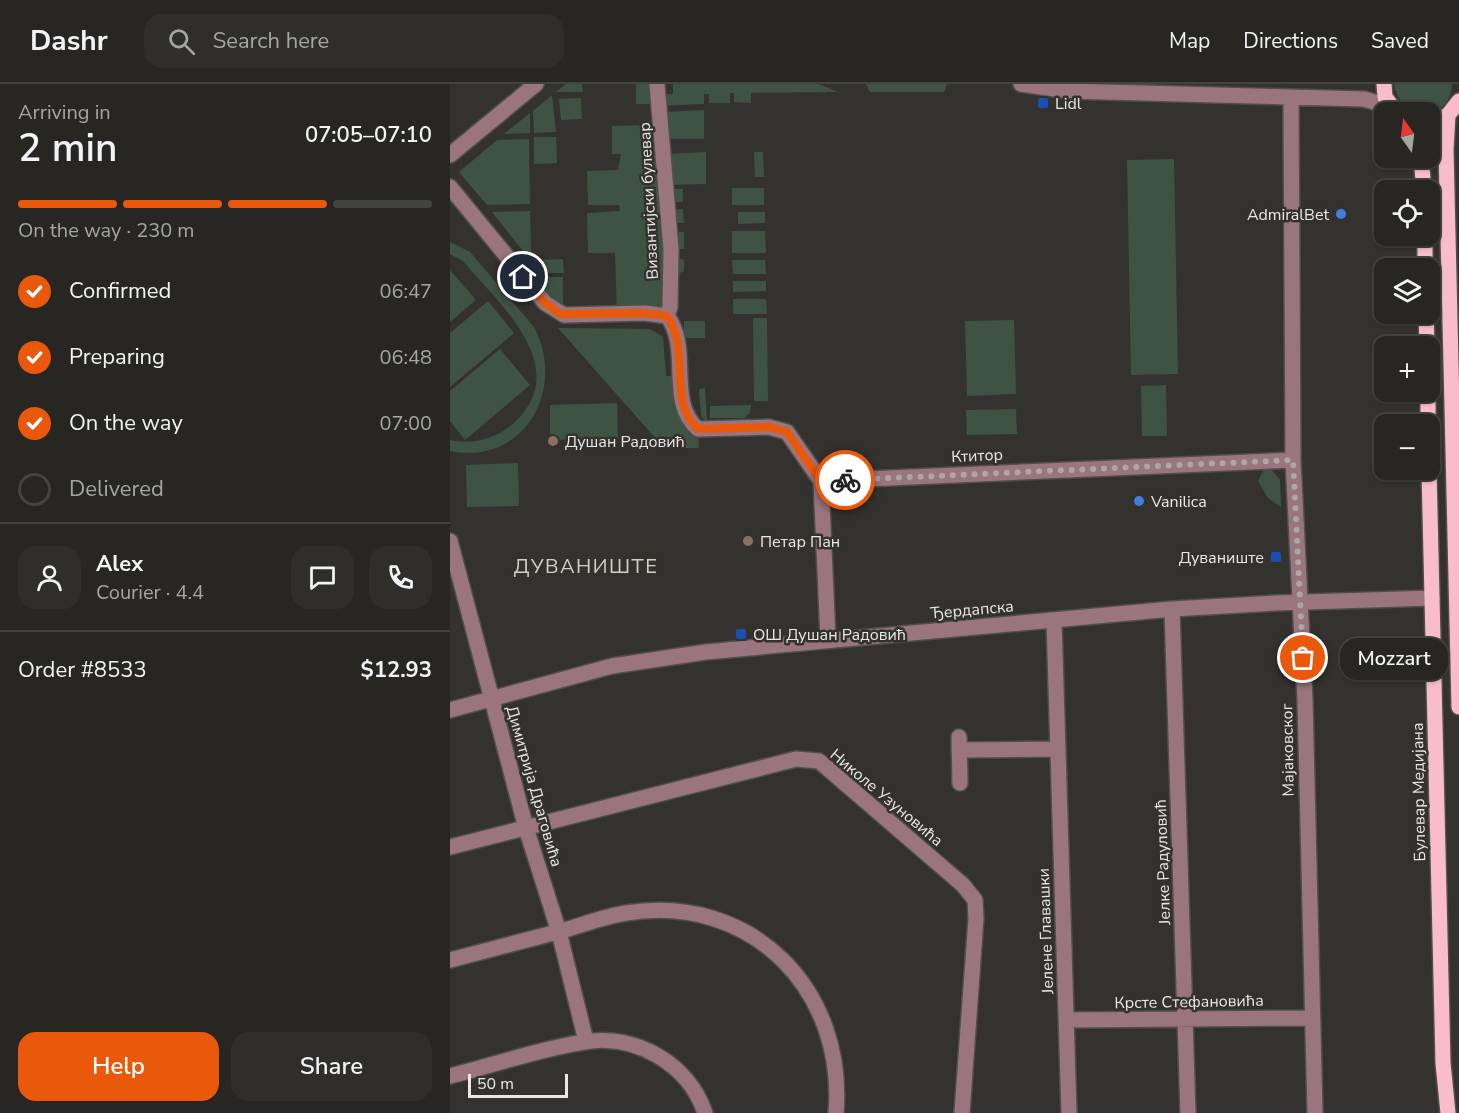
<!DOCTYPE html>
<html lang="en">
<head>
<meta charset="utf-8">
<style>
  :root { --surface:#272622; --page:#2f2e2a; --text:#f1f3f6; --muted:#a4a5a5; --line:#434340; --accent:#ea580c }
  body { margin:0; font-family:"Nunito Sans",sans-serif; background:var(--page); color:var(--text); height:100vh; display:flex; flex-direction:column; font-size:22px; white-space:nowrap }
  * { box-sizing:border-box; margin:0 }
  p { font-size:20px; color:var(--muted) }
  .icon { flex:none; width:33px; height:33px; fill:none; stroke:currentColor; stroke-width:2; stroke-linecap:round; stroke-linejoin:round }
  .map { position:relative; flex:1; overflow:hidden }
  .sheet { display:flex; flex-direction:column; background:var(--surface); width:450px }
  .sheet>* { flex:none }
  .needle { width:39px; rotate:346deg }
  .controls { position:absolute; left:924px; top:18px; display:grid; gap:12px }
  .controls a { display:grid; place-items:center; width:66px; height:66px; border-radius:12px; background:var(--surface); box-shadow:0 2px 4px #0004,0 0 0 2px var(--line); font-size:30px }
  .scale { position:absolute; left:18px; bottom:15px; width:100px; box-sizing:border-box; padding-left:6px; border:3px solid #e9e8e6; border-top:0; font-size:16px; line-height:21px; white-space:nowrap; color:#e9e8e6; -webkit-text-stroke:4px #34322e; paint-order:stroke }
  .pin { position:absolute; display:grid; place-items:center; width:51px; height:51px; color:#fff; margin:-26px; border:3px solid #fff; border-radius:50%; box-shadow:0 2px 6px #0007 }
  .courier { position:absolute; display:grid; place-items:center; width:60px; height:60px; margin:-30px; border:4px solid #ea580c; border-radius:50%; background:#fff; color:#222; box-shadow:0 2px 8px #0007 }
  .bubble { position:absolute; height:42px; border-radius:18px; background:var(--surface); box-shadow:0 2px 4px #0004,0 0 0 2px var(--line); font-size:20px; font-weight:600; line-height:42px; text-align:center }
  .head em { font-style:normal; font-weight:600 }
  .head div { display:flex; flex-direction:column-reverse }
  .head { display:flex; align-items:center; justify-content:space-between; height:102px; padding:0 18px }
  h1 { font-size:39px; font-weight:600; line-height:45px }
  .bar { display:grid; grid-template-columns:repeat(4,1fr); gap:9px 6px; align-content:center; height:72px; padding:0 18px }
  .bar i { height:8px; border-radius:4px; background:var(--line) }
  .bar .active { background:var(--accent) }
  .bar p { grid-column:span 4 }
  .line { display:flex; align-items:center; gap:15px; padding:0 18px; border-top:2px solid var(--line) }
  .line div { flex:1 }
  .round { display:grid; place-items:center; flex:none; width:63px; height:63px; border-radius:18px; background:var(--page) }
  ol { padding:0 18px; list-style:none }
  li { display:flex; align-items:center; gap:18px; height:66px }
  li p { margin-inline-start:auto }
  li .icon { padding:6px; border-radius:50%; background:var(--accent); color:#fff; stroke-width:4 }
  li:last-child { color:var(--muted) }
  li i { width:33px; height:33px; border:3px solid var(--line); border-radius:50% }
  .primary-button { display:flex; gap:12px; margin-top:auto; padding:12px 18px }
  .primary-button a { flex:1; height:69px; border-radius:18px; background:var(--accent); color:#fff; font-size:24px; font-weight:600; line-height:69px; text-align:center }
  .primary-button a+a { background:var(--page); color:var(--text) }
  header { display:flex; align-items:center; gap:36px; box-sizing:border-box; height:84px; padding:0 30px; background:var(--surface); border-bottom:2px solid var(--line) }
  header strong { font-size:28px }
  nav { display:flex; gap:33px; margin-inline-start:auto; font-size:21px }
  .search { width:420px; height:54px; background:var(--page); display:flex; align-items:center; gap:15px; box-sizing:border-box; padding:0 21px; border-radius:18px; color:var(--muted); font-size:22px }
  main { display:flex; flex:1; min-height:0 }
  .map>svg:first-child { display:block }
  .green { fill:#3f5345 }
  .lines { fill:none; stroke-linecap:round; stroke-linejoin:round }
  .minor-casing { stroke:#514f4b; stroke-width:18 }
  .major-casing { stroke:#514f4b; stroke-width:18 }
  .minor { stroke:#9a757e; stroke-width:15 }
  .major { stroke:#f8bccb; stroke-width:15 }
  .done { stroke:#aaa8a6; stroke-width:6; stroke-dasharray:0 10.8 }
  .route { stroke:#ea580c; stroke-width:8 }
  .transit-dot { fill:#1a4fb4; stroke:#34322e; stroke-width:2 }
  .shop-dot { fill:#3f7fe0; stroke:#34322e; stroke-width:2 }
  .education-dot { fill:#8d6e63; stroke:#34322e; stroke-width:2 }
  .labels { text-anchor:middle; stroke-width:5; stroke-linejoin:round; paint-order:stroke }
  .poi-label { font-size:16px; fill:#e9e8e6; stroke:#34322e; text-anchor:start }
  .street-label { font-size:16px; fill:#e9e8e6; stroke:#34322e }
  .quarter-label { font-size:20px; letter-spacing:1.5px; fill:#d3d0cb; stroke:#34322e }
</style>
</head>
<body>
<header>
<strong>Dashr</strong>
<div class="search"><svg class="icon" aria-label="search" viewBox="0 0 24 24"><circle cx="10" cy="10" r="6"/><path d="M15 15l6 6"/></svg>Search here</div>
<nav><a>Map</a><a>Directions</a><a>Saved</a></nav>
</header>
<main>
<section class="sheet">
<div class="head"><div><h1>2 min</h1><p>Arriving in</p></div><em>07:05–07:10</em></div>
<div class="bar"><i class="active"></i><i class="active"></i><i class="active"></i><i></i><p>On the way · 230 m</p></div>
<ol>
<li><svg class="icon" aria-label="check" viewBox="0 0 24 24"><path d="M5 12l5 5 9-10"/></svg>Confirmed<p>06:47</p></li>
<li><svg class="icon" aria-label="check" viewBox="0 0 24 24"><path d="M5 12l5 5 9-10"/></svg>Preparing<p>06:48</p></li>
<li><svg class="icon" aria-label="check" viewBox="0 0 24 24"><path d="M5 12l5 5 9-10"/></svg>On the way<p>07:00</p></li>
<li><i></i>Delivered</li>
</ol>
<div class="line" style="height:108px"><a class="round"><svg class="icon" aria-label="person" viewBox="0 0 24 24"><circle cx="12" cy="8" r="4"/><path d="M4 21q1-7 8-7t8 7"/></svg></a><div><b>Alex</b><p>Courier · 4.4</p></div><a class="round"><svg class="icon" aria-label="chat" viewBox="0 0 24 24"><path d="M4 5h16v11H9l-5 4z"/></svg></a><a class="round"><svg class="icon" aria-label="phone" viewBox="0 0 24 24"><path d="M5 4h4l2 5-3 2q2 4 5 5l2-3 5 2v4C11 20 4 13 5 4z"/></svg></a></div>
<div class="line" style="height:78px"><div>Order #8533</div><b>$12.93</b></div>
<div class="primary-button"><a>Help</a><a>Share</a></div>
</section>
<div class="map">
<svg width="1009" height="1029" viewBox="0 0 1009 1029">
  <rect width="100%" height="100%" fill="#34322e"/>
  <path class="green" d="M116 0H132L133 8H106Z
    M186 0H202V20H186Z
    M223 0H369L388 8 301 9V19L284 18V9H280V19H259V10H254V20L210 22 208 10H223Z
    M416 0H497L494 8H420Z
    M944 0H1002C1002 37 950 39 944 0Z
    M102 11 106 48 84 49 83 27Z
    M131 14 132 35 111 36 109 15Z
    M254 26V55H214L215 70 256 68V100L217 101V105H233V118H218L219 126 233 125 234 139H219L220 147 234 148V165H221L225 172 234 176V187L226 191 220 223 167 230 165 169H138L137 129 170 127 169 121H138L137 87 168 86 171 70H162V42L198 41 211 28Z
    M80 29V49L54 50Z
    M84 53H106L107 79 84 80Z
    M79 55 80 120 37 121 9 88 47 56Z
    M304 68H313L314 93H305Z
    M724 75 728 290 681 291 677 76Z
    M282 104H314V121H282Z
    M80 127 82 203 64 183 77 172 42 128Z
    M288 128H315V139L288 140Z
    M282 147H315L316 169H282Z
    M0 158 20 168 84 243C117 305 74 382 0 367V356C23 361 46 355 64 339 124 283 49 220 13 177L0 170Z
    M113 175 114 189H85V176Z
    M282 176H315L316 190H283Z
    M0 186 26 216 0 238Z
    M84 193H113V231L84 207Z
    M283 197H316V207L283 208Z
    M283 215H316L317 230H283Z
    M38 217 64 249 0 303V249Z
    M303 234H317L318 317H304Z
    M564 236 566 310 517 312 515 237Z
    M234 237H255V254H234Z
    M108 244 200 245 213 253 216 292H230L248 345 249 364H214Z
    M50 265 80 301 15 356 0 337V307Z
    M716 301 717 352H692L691 302Z
    M255 304 257 338 251 332 249 305Z
    M167 319 168 354 100 356V321Z
    M301 321 300 329 294 334H260V322Z
    M566 325 567 350 517 351 516 326Z
    M68 379 69 422 17 423 16 381Z
    M820 384 830 396 831 423 818 414 808 397 814 385Z"/>
  <g class="lines">
    <defs>
      <path id="minor" d="M207 0 221 165 220 223 217 232C242 264 216 318 248 345L319 343 337 348 371 397
        M571 0 618 7 914 15 941 23
        M841 14 843 376 855 616 865 1029
        M0 71 86 0
        M0 103 95 219 114 231 195 229 217 232
        M371 397 843 376
        M371 397 378 555
        M0 457 76 744 109 848 136 957
        M722 525 738 1029
        M604 536 619 1029
        M0 626 162 582 256 568 722 525 825 519 982 514
        M509 653 510 699
        M509 666 607 665
        M0 763 346 675 369 677 513 801 525 816 526 834 512 1029
        M0 876C38 866 77 856 115 846 135 840 156 832 176 829 302 809 396 906 386 1029
        M616 936 862 934
        M0 992C44 981 89 965 134 958 185 949 239 980 255 1029"/>
      <path id="major" d="M934 0 935 13 946 28
        M998 31 996 65 1009 623
        M980 39 998 31 1009 17
        M971 74 974 106
        M975 152V184
        M976 230 977 262
        M978 308V340
        M979 386 993 979 998 1029"/>
    </defs>
    <use href="#minor" class="minor-casing"/>
    <use href="#major" class="major-casing"/>
    <use href="#minor" class="minor"/>
    <use href="#major" class="major"/>
  </g>
  <g class="lines">
    <path class="done" d="M395 396 843 376 853 574"/>
    <path class="route" d="M73 193 95 219 110 230 195 229 217 232C241 264 217 319 248 345L319 343 337 348 371 397 395 396"/>
  </g>
  <g class="transit-dot">
    <rect x="587" y="13" width="12" height="12" rx="3"/>
    <rect x="820" y="467" width="12" height="12" rx="3"/>
    <rect x="285" y="544" width="12" height="12" rx="3"/>
  </g>
  <g class="shop-dot">
    <circle cx="891" cy="130" r="6"/>
    <circle cx="689" cy="417" r="6"/>
  </g>
  <g class="education-dot">
    <circle cx="103" cy="357" r="6"/>
    <circle cx="298" cy="457" r="6"/>
  </g>
  <g class="labels">
    <g class="poi-label">
      <text x="605" y="25">Lidl</text>
      <text x="879" y="136" text-anchor="end">AdmiralBet</text>
      <text x="115" y="363">Душан Радовић</text>
      <text x="701" y="423">Vanilica</text>
      <text x="310" y="463">Петар Пан</text>
      <text x="814" y="479" text-anchor="end">Дуваниште</text>
      <text x="303" y="556">ОШ Душан Радовић</text>
    </g>
    <g class="street-label">
      <text transform="translate(198 117) rotate(-93)" y="6">Византијски булевар</text>
      <text transform="translate(527 371) rotate(-3)" y="6">Ктитор</text>
      <text transform="translate(522 525) rotate(-5)" y="6">Ђердапска</text>
      <text transform="translate(837 666) rotate(-91)" y="6">Мајаковског</text>
      <text transform="translate(85 702) rotate(74)" y="6">Димитрија Драговића</text>
      <text transform="translate(968 708) rotate(-91)" y="6">Булевар Медијана</text>
      <text transform="translate(437 713) rotate(40)" y="6">Николе Узуновића</text>
      <text transform="translate(712 778) rotate(-92)" y="6">Јелке Радуловић</text>
      <text transform="translate(595 847) rotate(-92)" y="6">Јелене Главашки</text>
      <text transform="translate(739 917) rotate(-1)" y="6">Крсте Стефановића</text>
    </g>
    <g class="quarter-label">
      <text x="136" y="489">ДУВАНИШТЕ</text>
    </g>
  </g>
</svg>
<div class="controls">
<a><svg class="needle" viewBox="-14 -14 28 28"><path d="M0-13l5 13h-10z" fill="#e53935"/><path d="M0 13l5-13h-10z" fill="#a4a5a5"/></svg></a>
<a><svg class="icon" aria-label="locate" viewBox="0 0 24 24"><circle cx="12" cy="12" r="6"/><path d="M12 2v4M12 18v4M2 12h4M18 12h4"/></svg></a>
<a><svg class="icon" aria-label="layers" viewBox="0 0 24 24"><path d="M12 4l9 5-9 5-9-5zM3 14l9 5 9-5"/></svg></a>
<a>+</a>
<a>−</a>
</div>
<div class="scale">50 m</div>
<div class="pin" style="left:853px;top:574px;background:#ea580c"><svg class="icon" aria-label="bag" viewBox="0 0 24 24"><path d="M5 8h14l-1 12H6zM9 8a3 3 0 0 1 6 0"/></svg></div>
<div class="pin" style="left:73px;top:193px;background:#1f2937"><svg class="icon" aria-label="home" viewBox="0 0 24 24"><path d="M3 11l9-7 9 7M6 9v11h12V9"/></svg></div>
<div class="courier" style="left:395px;top:396px"><svg class="icon" aria-label="bike" viewBox="0 0 24 24"><circle cx="6" cy="16" r="4"/><circle cx="18" cy="16" r="4"/><path d="M6 16l4-8h5l3 8M10 8l3 8H6M13 5h3"/></svg></div>
<div class="bubble" style="left:890px;top:554px;width:108px">Mozzart</div>
</div>
</main>
</body>
</html>
